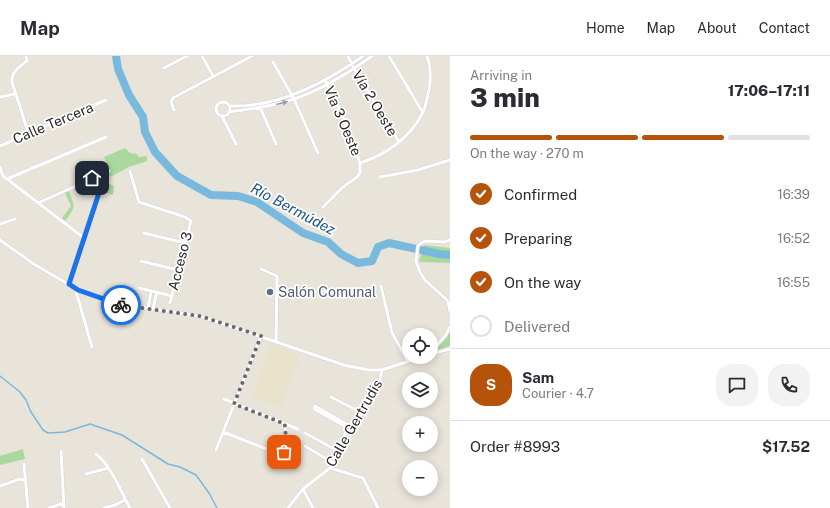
<!DOCTYPE html>
<html lang="en">
<head>
<meta charset="utf-8">
<style>
  :root { --surface:#fff; --page:#f2f2f3; --text:#2b2b33; --muted:#7c7c81; --line:#e1e1e2; --accent:#b45309 }
  body { margin:0; font-family:"Public Sans",sans-serif; background:var(--page); color:var(--text); height:100vh; display:flex; flex-direction:column; font-size:15px; white-space:nowrap }
  * { box-sizing:border-box; margin:0 }
  p { font-size:13px; color:var(--muted) }
  .icon { flex:none; width:22px; height:22px; fill:none; stroke:currentColor; stroke-width:2; stroke-linecap:round; stroke-linejoin:round }
  .map { position:relative; flex:1; overflow:hidden }
  .sheet { display:flex; flex-direction:column; background:var(--surface); width:380px }
  .sheet>* { flex:none }
  .tools { position:absolute; left:402px; top:272px; display:grid; gap:8px }
  .tools a { display:grid; place-items:center; width:36px; height:36px; border-radius:50%; background:var(--surface); box-shadow:0 2px 10px #0003; font-size:20px }
  .pin { position:absolute; display:grid; place-items:center; width:34px; height:34px; color:#fff; margin:-17px; border-radius:8px; box-shadow:0 2px 6px #0006 }
  .courier { position:absolute; display:grid; place-items:center; width:40px; height:40px; margin:-20px; border:3px solid #1a73e8; border-radius:50%; background:#fff; color:#222; box-shadow:0 1px 5px #0007 }
  .headline em { font-style:normal; font-weight:800 }
  .headline div { display:flex; flex-direction:column-reverse }
  .headline { display:flex; align-items:center; justify-content:space-between; height:68px; padding:0 20px }
  h1 { font-size:26px; font-weight:800; line-height:30px }
  .bar { display:grid; grid-template-columns:repeat(4,1fr); gap:6px 4px; align-content:center; height:48px; padding:0 20px }
  .bar i { height:5px; border-radius:3px; background:var(--line) }
  .bar .active { background:var(--accent) }
  .bar p { grid-column:span 4 }
  .line { display:flex; align-items:center; gap:10px; padding:0 20px; border-top:1px solid var(--line) }
  .line div { flex:1 }
  .round { display:grid; place-items:center; flex:none; width:42px; height:42px; border-radius:16px; background:var(--page) }
  ol { padding:0 20px; list-style:none }
  li { display:flex; align-items:center; gap:12px; height:44px }
  li p { margin-inline-start:auto }
  li .icon { padding:4px; border-radius:50%; background:var(--accent); color:#fff; stroke-width:4 }
  li:last-child { color:var(--muted) }
  li i { width:22px; height:22px; border:2px solid var(--line); border-radius:50% }
  header { display:flex; align-items:center; gap:24px; box-sizing:border-box; height:56px; padding:0 20px; background:var(--surface); border-bottom:1px solid var(--line) }
  header strong { font-size:19px }
  nav { display:flex; gap:22px; margin-inline-start:auto; font-size:14px }
  main { display:flex; flex:1; min-height:0 }
  .map>svg:first-child { display:block }
  .education { fill:#e8e2cb }
  .green { fill:#abd99d }
  .lines { fill:none; stroke-linecap:round; stroke-linejoin:round }
  .stream { stroke:#79b9de; stroke-width:1.5 }
  .river { stroke:#79b9de; stroke-width:8 }
  .minor-casing { stroke:#d0d1df; stroke-width:4 }
  .minor { stroke:#fff; stroke-width:3 }
  .oneway { fill:#9e9e9e }
  .done { stroke:#6b6966; stroke-width:4; stroke-dasharray:0 7.2 }
  .route { stroke:#1a73e8; stroke-width:5 }
  .service-dot { fill:#5c6f8a; stroke:#fff; stroke-width:1.5 }
  .labels { text-anchor:middle; stroke-width:3.5; stroke-linejoin:round; paint-order:stroke }
  .street-label { font-size:14px; fill:#272727; stroke:#fff }
  .service-label { font-size:14px; fill:#4e5e75; stroke:#fff; text-anchor:start }
  .water-label { font-size:15px; font-style:italic; fill:#1d5686; stroke:#fff }
</style>
</head>
<body>
<header>
<strong>Map</strong>
<nav><a>Home</a><a>Map</a><a>About</a><a>Contact</a></nav>
</header>
<main>
<div class="map">
<svg width="450" height="452" viewBox="0 0 450 452">
  <rect width="100%" height="100%" fill="#e8e4da"/>
  <path class="education" d="M272 287 301 299 280 351 252 340Z"/>
  <path class="green" d="M125 92 130 97 137 98 139 101 147 100V105L129 111 110 121 109 118 110 116 104 101Z
    M97 123 114 130 113 139 99 134Z
    M69 135C75 151 76 151 65 165L62 162 71 150 65 137Z
    M424 189 450 192V207L419 206Z
    M450 274V290L434 295 447 281Z
    M23 393 25 403 0 409V400Z"/>
  <g class="lines">
    <path class="stream" d="M0 320 20 336 26 344 31 356 43 374 48 377 65 376 90 368 122 379 168 408 180 411 196 419 209 437 217 452"/>
    <path class="river" d="M116 0 118 13 129 39 143 61 145 76 155 96 177 120 211 139 238 140 257 146 303 177 328 186 341 198 358 207 372 205 378 191 389 187 439 198 450 199"/>
    <defs>
      <path id="minor" d="M26 0 27 5C19 11 11 16 12 26L29 79
        M202 0 213 20
        M348 0 357 18 399 86
        M389 0 423 57
        M273 6 294 43 318 97
        M164 12 187 0
        M0 41 15 38
        M216 53a7 7 0 1 1 14 0a7 7 0 1 1-14 0Z
        M229 50C277 52 325 27 363 0
        M260 51 276 88
        M174 54 171 46 173 42 252 0
        M229 56C250 53 271 51 291 44 320 35 347 18 372 0
        M222 60 236 88
        M0 90 106 44
        M360 107C385 99 410 82 422 58 426 51 427 42 429 34 431 22 431 11 427 0
        M0 111 3 120 7 123 84 182
        M130 115 139 146 185 161 191 165 170 247
        M380 121 418 114 450 104
        M7 123 106 81
        M38 147 109 115
        M323 151 343 131 357 121 360 117V107L341 56 325 24
        M0 168 15 163
        M144 177 185 187
        M0 184 34 208 78 234 120 248 200 260 344 309 368 314H382L421 301
        M450 184 444 186 425 185 421 187 418 190 416 205 420 216 425 224 448 245 450 255
        M141 205 178 214
        M261 213 277 220 276 286
        M69 228 98 140V135L92 122
        M381 230 392 277 408 305
        M75 232 92 291
        M139 232 172 240
        M148 253 151 235
        M153 253 157 236
        M431 296 446 279 450 271
        M431 298 450 293
        M331 341 362 357
        M224 343 298 373
        M348 372 314 353 315 350 350 370
        M223 376 277 397 282 398 286 393 285 368
        M305 377 338 395
        M305 390 333 407
        M216 394 261 280
        M61 395 64 452
        M96 398C112 411 120 434 130 452
        M142 403 170 452
        M24 408 28 452
        M330 412 363 422 378 452
        M86 418 108 412
        M0 430 20 423 26 425
        M303 433 313 452
        M49 452 64 447
        M104 452 115 449 125 444
        M288 452 303 433 330 412 335 403 345 378 365 353 380 324 382 314"/>
    </defs>
    <use href="#minor" class="minor-casing"/>
    <use href="#minor" class="minor"/>
  </g>
  <defs><path id="oneway-solid" d="M-6-.8H1V-3.2L6.5 0L1 3.2V.8H-6Z"/></defs>
  <use class="oneway" href="#oneway-solid" transform="translate(282 47) rotate(-15)"/>
  <g class="lines">
    <path class="done" d="M121 249 200 260 261 280 234 348 285 368C284 377 290 389 284 396"/>
    <path class="route" d="M92 122 98 135V140L69 228 78 234 121 249"/>
  </g>
  <circle class="service-dot" cx="270" cy="236" r="4"/>
  <g class="labels">
    <g class="street-label">
      <text transform="translate(375 47) rotate(59)" y="5">Vía 2 Oeste</text>
      <text transform="translate(343 65) rotate(67)" y="5">Vía 3 Oeste</text>
      <text transform="translate(53 67) rotate(-23)" y="5">Calle Tercera</text>
      <text transform="translate(180 205) rotate(-76)" y="5">Acceso 3</text>
      <text transform="translate(354 367) rotate(-60)" y="5">Calle Gertrudis</text>
    </g>
    <g class="service-label">
      <text x="278" y="241">Salón Comunal</text>
    </g>
    <g class="water-label">
      <text transform="translate(293 153) rotate(28)" y="5">Río Bermúdez</text>
    </g>
  </g>
</svg>
<div class="tools">
<a><svg class="icon" aria-label="locate" viewBox="0 0 24 24"><circle cx="12" cy="12" r="6"/><path d="M12 2v4M12 18v4M2 12h4M18 12h4"/></svg></a>
<a><svg class="icon" aria-label="layers" viewBox="0 0 24 24"><path d="M12 4l9 5-9 5-9-5zM3 14l9 5 9-5"/></svg></a>
<a>+</a>
<a>−</a>
</div>
<div class="pin" style="left:284px;top:396px;background:#ea580c"><svg class="icon" aria-label="bag" viewBox="0 0 24 24"><path d="M5 8h14l-1 12H6zM9 8a3 3 0 0 1 6 0"/></svg></div>
<div class="pin" style="left:92px;top:122px;background:#1f2937"><svg class="icon" aria-label="home" viewBox="0 0 24 24"><path d="M3 11l9-7 9 7M6 9v11h12V9"/></svg></div>
<div class="courier" style="left:121px;top:249px"><svg class="icon" aria-label="bike" viewBox="0 0 24 24"><circle cx="6" cy="16" r="4"/><circle cx="18" cy="16" r="4"/><path d="M6 16l4-8h5l3 8M10 8l3 8H6M13 5h3"/></svg></div>
</div>
<section class="sheet">
<div class="headline"><div><h1>3 min</h1><p>Arriving in</p></div><em>17:06–17:11</em></div>
<div class="bar"><i class="active"></i><i class="active"></i><i class="active"></i><i></i><p>On the way · 270 m</p></div>
<ol>
<li><svg class="icon" aria-label="check" viewBox="0 0 24 24"><path d="M5 12l5 5 9-10"/></svg>Confirmed<p>16:39</p></li>
<li><svg class="icon" aria-label="check" viewBox="0 0 24 24"><path d="M5 12l5 5 9-10"/></svg>Preparing<p>16:52</p></li>
<li><svg class="icon" aria-label="check" viewBox="0 0 24 24"><path d="M5 12l5 5 9-10"/></svg>On the way<p>16:55</p></li>
<li><i></i>Delivered</li>
</ol>
<div class="line" style="height:72px"><b class="round" style="background:var(--accent);color:#fff">S</b><div><b>Sam</b><p>Courier · 4.7</p></div><a class="round"><svg class="icon" aria-label="chat" viewBox="0 0 24 24"><path d="M4 5h16v11H9l-5 4z"/></svg></a><a class="round"><svg class="icon" aria-label="phone" viewBox="0 0 24 24"><path d="M5 4h4l2 5-3 2q2 4 5 5l2-3 5 2v4C11 20 4 13 5 4z"/></svg></a></div>
<div class="line" style="height:52px"><div>Order #8993</div><b>$17.52</b></div>
</section>
</main>
</body>
</html>
